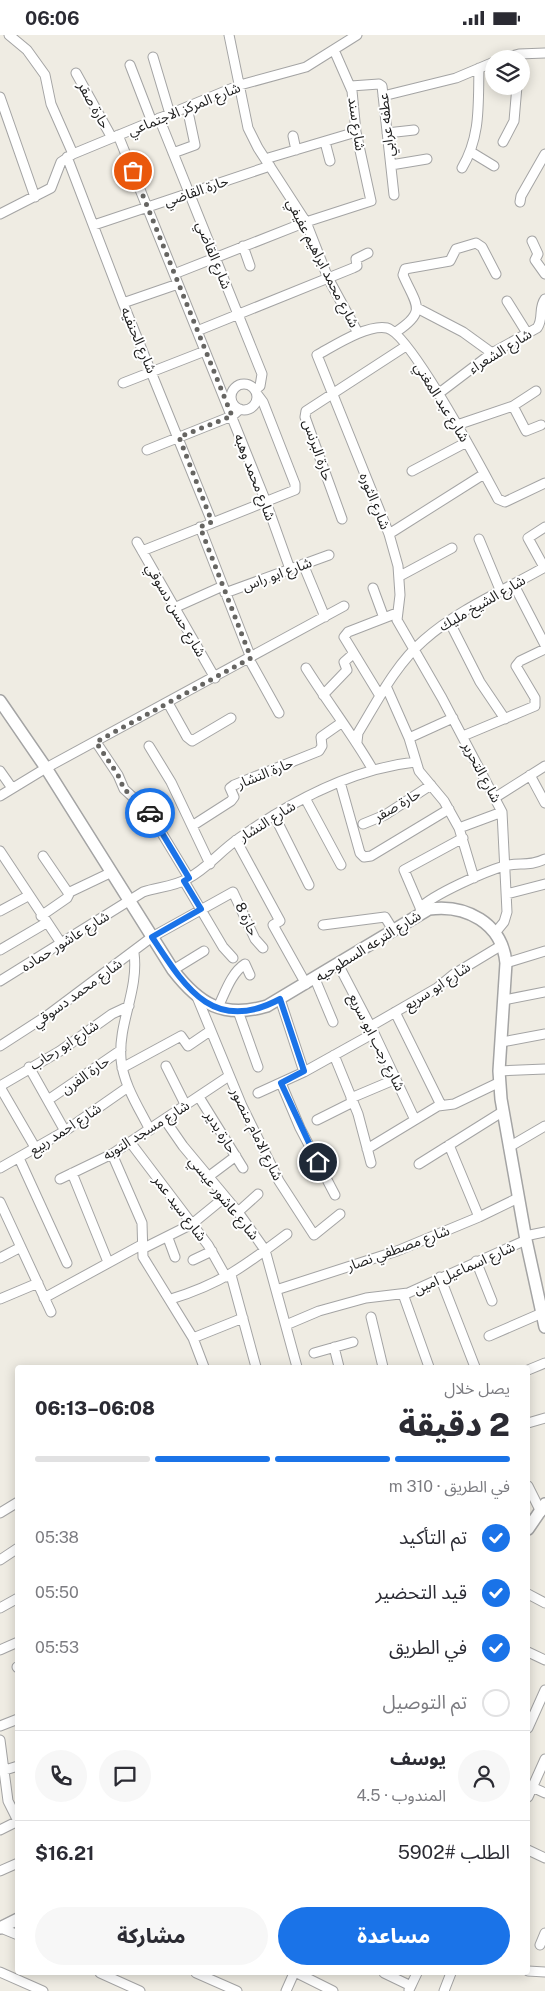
<!DOCTYPE html>
<html lang="ar">
<head>
<meta charset="utf-8">
<style>
  :root { --surface:#fff; --page:#f7f7f7; --text:#2b2b33; --muted:#7c7c81; --line:#e1e1e2; --accent:#1a73e8 }
  body { margin:0; font-family:"Public Sans","Noto Sans Arabic",sans-serif; background:var(--page); color:var(--text); direction:rtl; height:100vh; display:flex; flex-direction:column; font-size:19px; white-space:nowrap }
  * { box-sizing:border-box; margin:0 }
  p { font-size:16px; color:var(--muted) }
  .icon { flex:none; width:28px; height:28px; fill:none; stroke:currentColor; stroke-width:2; stroke-linecap:round; stroke-linejoin:round }
  .map { position:relative; flex:1; overflow:hidden; direction:ltr }
  .side { position:absolute; left:15px; top:1330px; width:515px; height:610px; display:flex; flex-direction:column; background:var(--surface); border-radius:5px; box-shadow:0 2px 12px #0003; direction:rtl }
  .side>* { flex:none }
  .buttons { position:absolute; left:485px; top:15px; display:grid; gap:10px }
  .buttons a { display:grid; place-items:center; width:45px; height:45px; border-radius:50%; background:var(--surface); box-shadow:0 2px 12px #0003; font-size:25px }
  .pin { position:absolute; display:grid; place-items:center; width:42px; height:42px; color:#fff; margin:-21px; border:2px solid #fff; border-radius:50%; box-shadow:0 1px 5px #0007 }
  .courier { position:absolute; display:grid; place-items:center; width:50px; height:50px; margin:-25px; border:4px solid #1a73e8; border-radius:50%; background:#fff; color:#222; box-shadow:0 1px 6px #0007 }
  .overview em { font-style:normal; font-weight:800 }
  .overview div { display:flex; flex-direction:column-reverse }
  .overview { display:flex; align-items:center; justify-content:space-between; height:85px; padding:0 20px }
  h1 { font-size:32px; font-weight:800; line-height:38px }
  .bar { display:grid; grid-template-columns:repeat(4,1fr); gap:8px 5px; align-content:center; height:60px; padding:0 20px }
  .bar i { height:6px; border-radius:4px; background:var(--line) }
  .bar .current { background:var(--accent) }
  .bar p { grid-column:span 4 }
  .line { display:flex; align-items:center; gap:12px; padding:0 20px; border-top:1px solid var(--line) }
  .line div { flex:1 }
  .round { display:grid; place-items:center; flex:none; width:52px; height:52px; border-radius:26px; background:var(--page) }
  ol { padding:0 20px; list-style:none }
  li { display:flex; align-items:center; gap:15px; height:55px }
  li p { margin-inline-start:auto }
  li .icon { padding:5px; border-radius:50%; background:var(--accent); color:#fff; stroke-width:4 }
  li:last-child { color:var(--muted) }
  li i { width:28px; height:28px; border:2px solid var(--line); border-radius:50% }
  .primary-button { display:flex; gap:10px; margin-top:auto; padding:10px 20px }
  .primary-button a { flex:1; height:58px; border-radius:30px; background:var(--accent); color:#fff; font-size:20px; font-weight:800; line-height:58px; text-align:center }
  .primary-button a+a { background:var(--page); color:var(--text) }
  .status { display:flex; justify-content:space-between; align-items:center; height:35px; padding:0 25px; background:var(--surface); direction:ltr }
  .status svg { height:14px; fill:currentColor }
  .map>svg:first-child { display:block }
  .lines { fill:none; stroke-linecap:round; stroke-linejoin:round }
  .minor-casing { stroke:#a4a4a4; stroke-width:11 }
  .tertiary-casing { stroke:#a4a4a4; stroke-width:14 }
  .minor { stroke:#fff; stroke-width:9 }
  .tertiary { stroke:#fff; stroke-width:11 }
  .done { stroke:#666562; stroke-width:5; stroke-dasharray:0 9 }
  .route { stroke:#1a73e8; stroke-width:6 }
  .labels { text-anchor:middle; stroke-width:4; stroke-linejoin:round; paint-order:stroke }
  .street-label { font-size:14px; fill:#1d1d1d; stroke:#fff }
</style>
</head>
<body>
<div class="status"><b>06:06</b><svg viewBox="0 0 49 12"><path d="M0 12V9h3v3zM5 12V6h3v6zM10 12V3h3v9zM15 12V0h3v12zM26 1h20v11H26zM47 4h2v5h-2z"/></svg></div>
<div class="map">
<svg width="545" height="1956" viewBox="0 0 545 1956">
  <rect width="100%" height="100%" fill="#efece3"/>
  <g class="lines">
    <defs>
      <path id="minor" d="M9 0 27 15 45 40 51 69 73 119
        M229 0 248 93 258 113 306 187 328 243 358 298
        M153 22 170 79
        M501 24 519 19 545 18
        M130 30 152 87
        M76 38 112 103
        M351 51 379 49 382 51 394 160
        M383 61 456 43 494 27
        M0 62 35 162
        M159 83 262 339 260 351 255 355
        M387 98 414 95
        M118 100 266 467 290 534
        M293 101 296 115
        M325 107 330 126
        M503 107 514 86 517 51
        M471 117 494 131
        M173 118 195 110 187 72
        M67 122 123 268 212 487
        M265 124 356 97
        M391 130 427 124
        M462 133C481 101 478 69 479 33
        M520 167 521 161 545 119
        M0 179 51 153 61 127 73 119 240 50 306 32 357 0
        M94 190 270 131
        M532 206 538 219 535 225 545 239
        M243 211 250 231
        M174 239 306 187 371 166 356 97 352 56 334 15
        M507 266 527 298
        M123 268 178 249
        M417 273 463 297 492 318
        M197 296 353 233 357 231 356 224 368 218
        M396 297C428 276 416 270 403 240L405 234 450 226 456 214 476 208 482 212 496 239
        M123 348 205 316
        M231 362a13 13 0 1 1 26 0a13 13 0 1 1-26 0Z
        M438 359 492 318 537 293C544 284 538 273 545 264
        M513 371 526 396 541 390
        M457 390 513 371 536 356
        M147 415 232 381 240 374
        M412 436 467 407
        M342 484 305 382 306 376 406 311
        M200 492 251 623
        M389 499 484 439
        M479 504 501 557
        M137 507 215 643
        M142 516 295 455V449L263 367 257 359
        M303 529 325 582
        M544 532 528 503 545 492
        M400 541 452 513
        M514 550 545 610
        M373 553 384 583
        M225 558 329 520
        M174 573 223 551
        M449 586 480 647 505 684
        M249 624 279 678
        M306 633C328 668 353 700 373 735
        M386 651 409 703 419 736 444 766 459 793 474 843
        M323 660 347 635 344 627 353 619
        M380 661 344 602 348 597 397 578
        M168 668 187 702 192 706 231 683
        M463 701 535 671V663L516 631 520 626 545 614
        M409 703 453 683
        M96 707 118 740 124 754 149 777 189 843
        M357 707 358 698C377 667 395 630 424 605 459 574 505 555 545 532
        M149 711 171 747 210 829
        M0 736 12 753
        M530 740 545 768
        M340 747 360 818 364 822 371 821 449 774
        M0 761 46 733 344 571
        M496 762 545 731
        M305 763 341 830
        M274 780 309 850
        M363 789 385 780 431 750
        M192 791 231 766 234 762 230 753 234 750 319 716 322 711 321 702 341 688
        M459 793 502 777
        M236 805 280 886 273 890 306 949
        M0 816 61 908
        M43 821 69 859
        M184 846 223 912 233 923
        M507 859 545 849
        M420 873C434 859 484 837 504 831 519 827 529 832 545 824
        M0 876 28 861
        M422 877 404 835 463 803
        M41 881 67 863 70 857 112 837
        M323 890 385 882 393 895
        M495 898 504 887 507 877 502 777 442 663 397 585 400 560 398 531 389 499 317 320C334 311 367 289 387 293 410 298 484 438 498 464L505 467 545 448
        M0 915 46 888
        M134 918C139 955 118 988 121 1024 123 1049 139 1073 150 1095
        M506 928 545 916
        M338 929 374 998 415 1085
        M173 935 204 916
        M315 944 333 987
        M0 946 143 857C157 852 173 852 187 844 207 834 220 816 238 804 290 767 351 734 415 727
        M197 962 242 1071 279 1146 314 1200 340 1179
        M280 964 304 1037
        M504 965 545 957
        M218 972C225 958 231 938 245 929L250 940
        M238 976 258 1032
        M395 977 441 1070
        M371 991 437 953 454 939 502 910
        M502 1007 545 999
        M0 1011 48 980 152 902 233 857 255 904 263 913
        M334 1020 358 1079 371 1128
        M166 1031 186 1071
        M29 1032 65 1096
        M122 1033 181 1001 188 1011 210 996
        M499 1036 545 1034
        M281 1048 300 1093 335 1160
        M0 1051 60 1016 112 979 129 971
        M0 1052 36 1114
        M258 1058 304 1037 374 998
        M199 1062 243 1133
        M351 1063 396 1044
        M48 1065 121 1015
        M165 1085 183 1111 238 1177 265 1215 297 1332
        M317 1085 353 1067
        M130 1107 208 1210 226 1242
        M449 1110 479 1182
        M509 1112 545 1091
        M367 1114 438 1071 454 1069 500 1047
        M112 1119 142 1188 143 1222 193 1303 204 1332
        M19 1123 67 1228
        M419 1129 502 1077
        M0 1133 65 1096 128 1052
        M72 1138 108 1227
        M208 1142 236 1121
        M60 1144 112 1119 229 1041
        M0 1167 51 1277
        M238 1177 258 1159
        M525 1201 545 1197
        M168 1203 175 1222
        M142 1214 192 1189 225 1162
        M0 1223 21 1212
        M193 1225 212 1216
        M476 1226 492 1266
        M231 1240 256 1332
        M440 1242 475 1332
        M276 1255 397 1216 479 1182 518 1163
        M403 1259 429 1332
        M44 1263 143 1209
        M0 1264 38 1248
        M171 1264C221 1249 246 1230 287 1199
        M371 1282 383 1332
        M286 1290 319 1276 366 1263 408 1258 526 1205
        M489 1301 542 1278
        M193 1303 243 1283
        M334 1312 339 1332
        M314 1318 353 1307
        M528 1335 545 1328
        M528 1388 545 1383
        M528 1451 541 1477
        M0 1478 18 1467
        M0 1525 18 1513
        M528 1559 545 1568
        M0 1573 18 1563
        M0 1615 18 1607
        M528 1617 545 1625
        M17 1632 18 1633
        M0 1691 18 1684
        M528 1693 545 1655
        M0 1705 8 1766 18 1786 0 1795
        M5 1735 18 1731
        M532 1752 545 1758
        M528 1762 545 1724
        M528 1815 545 1823
        M0 1836 18 1828
        M1 1893 18 1900
        M540 1910 545 1898
        M528 1936 545 1937
        M0 1937 43 1956
        M100 1938 140 1956
        M196 1938 237 1956
        M297 1938 333 1956
        M384 1938 411 1951
        M409 1955 417 1938
        M286 1956 294 1938
        M444 1956 451 1938"/>
      <path id="tertiary" d="M0 666 46 733 173 935C199 969 223 984 267 971L429 874C466 869 502 888 506 928L499 1036 501 1064 526 1205 545 1292
        M528 1494 545 1469
        M0 1893 18 1884"/>
    </defs>
    <use href="#minor" class="minor-casing"/>
    <use href="#tertiary" class="tertiary-casing"/>
    <use href="#minor" class="minor"/>
    <use href="#tertiary" class="tertiary"/>
  </g>
  <g class="lines">
    <path class="done" d="M133 136 232 381 179 402 212 487 200 492 251 623 96 707 118 740 124 754 150 778"/>
    <path class="route" d="M150 778 189 843 184 846 201 874 152 902C185 952 213 1000 280 964L304 1036 281 1048 318 1127"/>
  </g>
  <g class="labels">
    <g class="street-label">
      <text transform="translate(94 70) rotate(61)" y="5">حارة صقر</text>
      <text transform="translate(184 74) rotate(-22)" y="5">شارع المركز الاجتماعي</text>
      <text transform="translate(357 89) rotate(82)" y="5">شارع سند</text>
      <text transform="translate(386 90) rotate(-96)" y="5">عطفه عرابي</text>
      <text transform="translate(196 156) rotate(-19)" y="5">حارة القاضي</text>
      <text transform="translate(214 220) rotate(68)" y="5">شارع القاضي</text>
      <text transform="translate(323 228) rotate(63)" y="5">شارع محمد ابراهيم عفيفي</text>
      <text transform="translate(139 305) rotate(67)" y="5">شارع الحنفيه</text>
      <text transform="translate(500 316) rotate(-32)" y="5">شارع الشعراء</text>
      <text transform="translate(442 367) rotate(58)" y="5">شارع عبد المغني</text>
      <text transform="translate(318 415) rotate(71)" y="5">حارة البرنس</text>
      <text transform="translate(255 442) rotate(69)" y="5">شارع محمد وهبه</text>
      <text transform="translate(375 466) rotate(68)" y="5">شارع الثوره</text>
      <text transform="translate(277 539) rotate(-20)" y="5">شارع ابو راس</text>
      <text transform="translate(482 568) rotate(-30)" y="5">شارع الشيخ مليك</text>
      <text transform="translate(176 575) rotate(60)" y="5">شارع حسن دسوقي</text>
      <text transform="translate(482 737) rotate(62)" y="5">شارع التحرير</text>
      <text transform="translate(265 738) rotate(-22)" y="5">حارة النشار</text>
      <text transform="translate(397 770) rotate(-30)" y="5">حارة صقر</text>
      <text transform="translate(267 786) rotate(-32)" y="5">شارع النشار</text>
      <text transform="translate(247 884) rotate(65)" y="5">حارة 8</text>
      <text transform="translate(65 906) rotate(-32)" y="5">شارع عاشور حماده</text>
      <text transform="translate(368 911) rotate(-32)" y="5">شارع الترعه السطوحيه</text>
      <text transform="translate(437 951) rotate(-33)" y="5">شارع ابو سريع</text>
      <text transform="translate(77 958) rotate(-36)" y="5">شارع محمد دسوقي</text>
      <text transform="translate(377 1007) rotate(63)" y="5">شارع رجب ابو سريع</text>
      <text transform="translate(64 1010) rotate(-33)" y="5">شارع ابو رحاب</text>
      <text transform="translate(85 1040) rotate(-35)" y="5">حارة الفرن</text>
      <text transform="translate(65 1094) rotate(-33)" y="5">شارع احمد ربيع</text>
      <text transform="translate(146 1095) rotate(-32)" y="5">شارع مسجد التوبه</text>
      <text transform="translate(221 1097) rotate(58)" y="5">حارة بدير</text>
      <text transform="translate(257 1099) rotate(64)" y="5">شارع الامام منصور</text>
      <text transform="translate(224 1163) rotate(51)" y="5">شارع عاشور عيسي</text>
      <text transform="translate(180 1173) rotate(53)" y="5">شارع سيد عمر</text>
      <text transform="translate(398 1213) rotate(-20)" y="5">شارع مصطفي نصار</text>
      <text transform="translate(464 1233) rotate(-24)" y="5">شارع اسماعيل امين</text>
    </g>
  </g>
</svg>
<div class="buttons">
<a><svg class="icon" aria-label="layers" viewBox="0 0 24 24"><path d="M12 4l9 5-9 5-9-5zM3 14l9 5 9-5"/></svg></a>
</div>
<div class="pin" style="left:133px;top:136px;background:#ea580c"><svg class="icon" aria-label="bag" viewBox="0 0 24 24"><path d="M5 8h14l-1 12H6zM9 8a3 3 0 0 1 6 0"/></svg></div>
<div class="pin" style="left:318px;top:1127px;background:#1f2937"><svg class="icon" aria-label="home" viewBox="0 0 24 24"><path d="M3 11l9-7 9 7M6 9v11h12V9"/></svg></div>
<div class="courier" style="left:150px;top:778px"><svg class="icon" aria-label="car" viewBox="0 0 24 24"><path d="M5 17H2v-5l4-1 3-4h7l3 4 3 1v5h-3M9 17h6M6 11h13"/><circle cx="7" cy="17" r="2"/><circle cx="17" cy="17" r="2"/></svg></div>
<section class="side">
<div class="overview"><div><h1>2 دقيقة</h1><p>يصل خلال</p></div><em>06:08–06:13</em></div>
<div class="bar"><i class="current"></i><i class="current"></i><i class="current"></i><i></i><p>في الطريق · 310 m</p></div>
<ol>
<li><svg class="icon" aria-label="check" viewBox="0 0 24 24"><path d="M5 12l5 5 9-10"/></svg>تم التأكيد<p>05:38</p></li>
<li><svg class="icon" aria-label="check" viewBox="0 0 24 24"><path d="M5 12l5 5 9-10"/></svg>قيد التحضير<p>05:50</p></li>
<li><svg class="icon" aria-label="check" viewBox="0 0 24 24"><path d="M5 12l5 5 9-10"/></svg>في الطريق<p>05:53</p></li>
<li><i></i>تم التوصيل</li>
</ol>
<div class="line" style="height:90px"><a class="round"><svg class="icon" aria-label="person" viewBox="0 0 24 24"><circle cx="12" cy="8" r="4"/><path d="M4 21q1-7 8-7t8 7"/></svg></a><div><b>يوسف</b><p>المندوب · 4.5</p></div><a class="round"><svg class="icon" aria-label="chat" viewBox="0 0 24 24"><path d="M4 5h16v11H9l-5 4z"/></svg></a><a class="round"><svg class="icon" aria-label="phone" viewBox="0 0 24 24"><path d="M5 4h4l2 5-3 2q2 4 5 5l2-3 5 2v4C11 20 4 13 5 4z"/></svg></a></div>
<div class="line" style="height:65px"><div>الطلب #5902</div><b>$16.21</b></div>
<div class="primary-button"><a>مساعدة</a><a>مشاركة</a></div>
</section>
</div>
</body>
</html>
